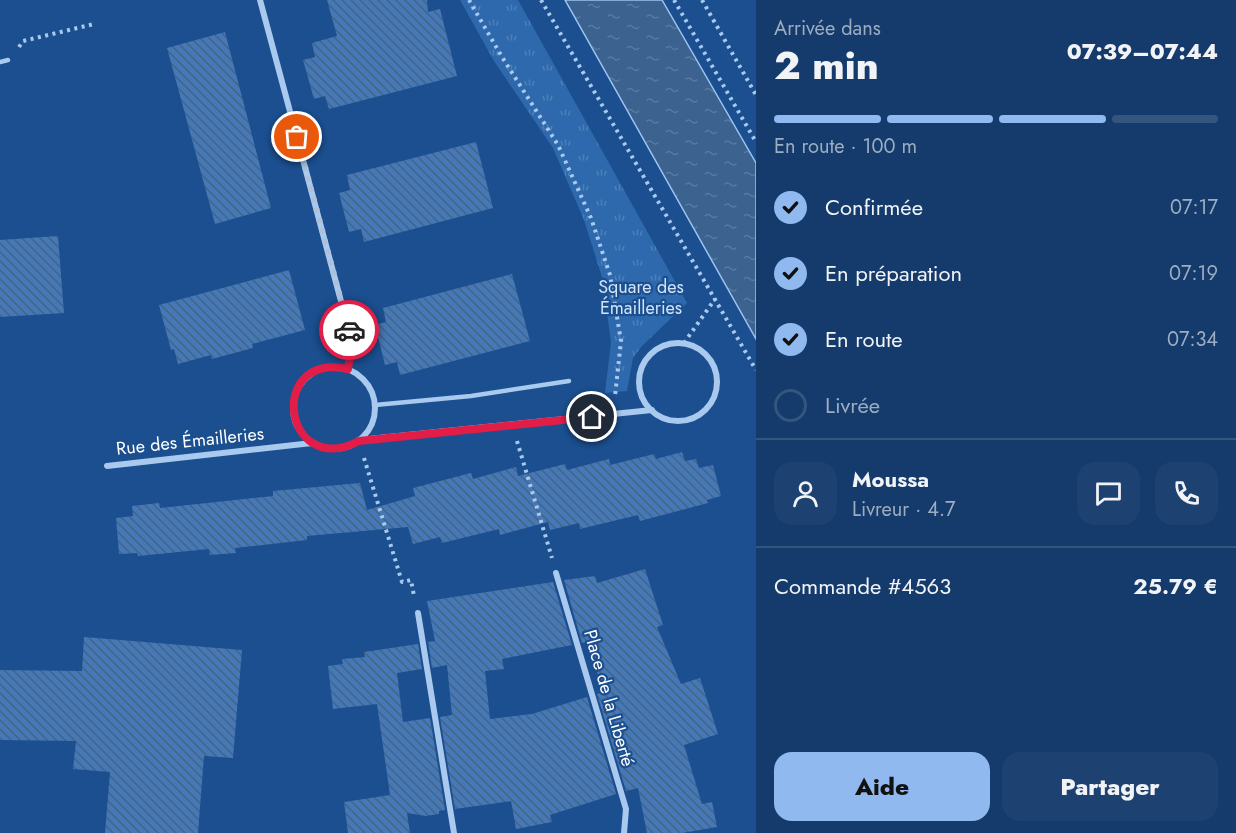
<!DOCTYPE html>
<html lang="fr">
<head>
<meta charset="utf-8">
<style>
  :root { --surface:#143b6b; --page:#1d4271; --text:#f1f3f6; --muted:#9dadc1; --line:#33557e; --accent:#90b9f0 }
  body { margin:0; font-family:Jost,sans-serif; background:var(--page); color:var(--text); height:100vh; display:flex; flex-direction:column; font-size:22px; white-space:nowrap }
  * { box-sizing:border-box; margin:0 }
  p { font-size:20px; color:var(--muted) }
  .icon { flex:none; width:33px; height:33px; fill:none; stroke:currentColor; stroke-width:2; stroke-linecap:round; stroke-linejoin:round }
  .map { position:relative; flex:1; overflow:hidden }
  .details { display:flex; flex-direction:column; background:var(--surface); width:480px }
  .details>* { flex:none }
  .pin { position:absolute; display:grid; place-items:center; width:51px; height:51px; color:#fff; margin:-26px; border:3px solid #fff; border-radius:50%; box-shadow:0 2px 6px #0007 }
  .courier { position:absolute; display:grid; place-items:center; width:60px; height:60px; margin:-30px; border:4px solid #e11d48; border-radius:50%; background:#fff; color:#222; box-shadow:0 2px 8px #0007 }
  .overview em { font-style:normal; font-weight:800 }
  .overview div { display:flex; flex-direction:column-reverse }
  .overview { display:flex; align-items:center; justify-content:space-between; height:102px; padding:0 18px }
  h1 { font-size:39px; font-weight:800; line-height:45px }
  .bar { display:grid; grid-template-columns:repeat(4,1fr); gap:9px 6px; align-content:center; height:72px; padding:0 18px }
  .bar i { height:8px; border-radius:4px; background:var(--line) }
  .bar .active { background:var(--accent) }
  .bar p { grid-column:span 4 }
  .line { display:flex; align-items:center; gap:15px; padding:0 18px; border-top:2px solid var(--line) }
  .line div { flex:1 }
  .round { display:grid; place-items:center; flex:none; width:63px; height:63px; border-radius:18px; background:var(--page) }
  ol { padding:0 18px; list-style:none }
  li { display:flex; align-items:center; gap:18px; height:66px }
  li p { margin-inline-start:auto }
  li .icon { padding:6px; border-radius:50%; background:var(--accent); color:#111; stroke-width:4 }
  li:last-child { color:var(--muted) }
  li i { width:33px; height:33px; border:3px solid var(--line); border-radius:50% }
  .action { display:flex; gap:12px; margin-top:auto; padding:12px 18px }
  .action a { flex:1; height:69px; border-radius:18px; background:var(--accent); color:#111; font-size:24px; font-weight:800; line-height:69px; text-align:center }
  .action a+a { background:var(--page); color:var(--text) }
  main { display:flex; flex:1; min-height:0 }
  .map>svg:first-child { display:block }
  .grass { fill:url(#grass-tufts) }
  .water { fill:url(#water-ripples); stroke:#9cc4f0; stroke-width:1.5 }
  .building { fill:url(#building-back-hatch) }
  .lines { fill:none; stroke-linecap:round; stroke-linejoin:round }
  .path { stroke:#a9c9ee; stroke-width:4; stroke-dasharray:3 4.5; stroke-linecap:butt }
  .lane { stroke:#a9c9ee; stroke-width:4.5 }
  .street { stroke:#a9c9ee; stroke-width:6 }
  .done { stroke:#afc1d8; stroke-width:6; stroke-dasharray:0 10.8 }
  .route { stroke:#e11d48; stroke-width:8 }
  .labels { text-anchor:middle; stroke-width:4.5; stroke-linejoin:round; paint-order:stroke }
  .park-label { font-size:18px; fill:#cfe3fa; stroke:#1b4f8f }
  .street-label { font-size:18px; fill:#fff; stroke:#1b4f8f }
</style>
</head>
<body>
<main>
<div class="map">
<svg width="756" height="833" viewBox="0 0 756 833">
  <defs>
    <pattern id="grass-tufts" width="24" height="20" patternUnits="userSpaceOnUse" patternTransform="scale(1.5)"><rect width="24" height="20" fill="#2e69ad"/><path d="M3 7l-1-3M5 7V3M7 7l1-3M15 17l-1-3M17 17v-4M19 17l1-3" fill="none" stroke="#4d80b9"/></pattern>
    <pattern id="water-ripples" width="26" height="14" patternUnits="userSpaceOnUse" patternTransform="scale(1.5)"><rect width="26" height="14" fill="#3c6290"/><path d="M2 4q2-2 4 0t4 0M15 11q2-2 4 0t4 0" fill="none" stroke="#597aa1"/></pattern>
    <pattern id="building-back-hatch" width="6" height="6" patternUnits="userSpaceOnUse" patternTransform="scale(1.5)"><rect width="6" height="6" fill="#4478b7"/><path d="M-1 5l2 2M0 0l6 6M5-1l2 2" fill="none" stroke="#486282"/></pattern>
  </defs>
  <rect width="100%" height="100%" fill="#1b4f8f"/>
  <path class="grass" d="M460 0H518L687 303 642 346 633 358 627 391 605 393 611 342 602 277 584 220 553 148 494 61Z"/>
  <path class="water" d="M565 0H662L756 163V339Z"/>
  <path class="building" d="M327 0H427L428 12 440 9 457 76 329 109 325 96 314 99 303 60 315 57 312 43 337 36Z
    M225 32 271 208 215 224 167 48Z
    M476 142 493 208 364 242 361 229 349 232 339 193 350 190 347 175Z
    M58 236 64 313 0 317V240Z
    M289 270 305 330 252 344 253 348 212 359 211 355 178 364 174 349 171 350 159 305Z
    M512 274 530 341 400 375 397 362 385 365 375 325 386 322 383 308Z
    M682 452 685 461 696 459 699 468 713 465 721 496 707 500 708 503 640 521 638 515 580 529 579 523 550 530 548 522 500 535 499 529 442 543 440 537 413 544 408 527 307 536V540L235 548 236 553 210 555 209 549 138 556 137 553 119 554 116 518 133 516 132 506 159 503 160 508 273 496V491L360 483 367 510 415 496 413 488 471 473 473 479 516 467 518 476 565 464 567 470 609 459 610 465 654 454 656 459Z
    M645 569 663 625 657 627 681 684 700 678 718 734 684 745 702 804 712 802 717 827 682 833H647L638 788 626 791 597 694 603 692 588 642 582 643 564 580 595 576 597 583Z
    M553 582 572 645 502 659 504 669 485 671 490 719 532 714 587 697 616 794 550 815 552 822 516 829 511 801 455 809 440 717 452 715 447 665 432 668 428 642 435 641 427 601Z
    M84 637 242 650 233 758 204 756 198 833H105L110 772 73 769 76 741 0 740V670L82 671Z
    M418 644 422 669 397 673 403 722 430 718 445 810 439 811V814L426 816 407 813 410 833H348L344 802 390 795 377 704 333 709 328 666 343 664 342 659 365 657 364 652Z"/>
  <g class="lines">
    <path class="path" d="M469 0 502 57 558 145 591 218 610 275 621 341 615 396
      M541 0 756 370
      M674 0 756 142
      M702 0 756 95
      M19 47 23 41 94 24
      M684 343 715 299
      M517 441 552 558
      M364 458 402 582 411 580 414 596"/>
    <path class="lane" d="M0 62 8 60
      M375 405 471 396 569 381"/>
    <path class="street" d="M260 0 352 342 348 369
      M639 382a39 39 0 1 1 78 0a39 39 0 1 1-78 0Z
      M293 408a41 41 0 1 1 82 0a41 41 0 1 1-82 0Z
      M359 440 652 410
      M107 466 312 443
      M556 573 626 809 624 833
      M418 613 454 833"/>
  </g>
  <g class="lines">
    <path class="done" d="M297 137 349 330"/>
    <path class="route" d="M349 330 352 342 348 369C265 352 284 480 359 441L592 417"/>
  </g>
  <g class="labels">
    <g class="park-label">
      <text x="641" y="293">Square des<tspan x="641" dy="21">Émailleries</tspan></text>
    </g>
    <g class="street-label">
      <text transform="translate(190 441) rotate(-6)" y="6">Rue des Émailleries</text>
      <text transform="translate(609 698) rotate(74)" y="6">Place de la Liberté</text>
    </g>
  </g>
</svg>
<div class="pin" style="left:297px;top:137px;background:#ea580c"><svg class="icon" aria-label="bag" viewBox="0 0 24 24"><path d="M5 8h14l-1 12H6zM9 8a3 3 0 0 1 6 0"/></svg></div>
<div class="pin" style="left:592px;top:417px;background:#1f2937"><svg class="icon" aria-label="home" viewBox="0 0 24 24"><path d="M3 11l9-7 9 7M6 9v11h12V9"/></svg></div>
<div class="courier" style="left:349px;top:330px"><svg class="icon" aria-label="car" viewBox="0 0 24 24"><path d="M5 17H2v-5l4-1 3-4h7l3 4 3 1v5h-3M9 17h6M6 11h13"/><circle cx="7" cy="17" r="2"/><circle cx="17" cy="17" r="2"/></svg></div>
</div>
<section class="details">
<div class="overview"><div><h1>2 min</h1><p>Arrivée dans</p></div><em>07:39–07:44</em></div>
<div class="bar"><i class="active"></i><i class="active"></i><i class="active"></i><i></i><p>En route · 100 m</p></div>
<ol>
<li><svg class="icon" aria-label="check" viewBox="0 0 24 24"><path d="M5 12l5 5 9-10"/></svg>Confirmée<p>07:17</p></li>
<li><svg class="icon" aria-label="check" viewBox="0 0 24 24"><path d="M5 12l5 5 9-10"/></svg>En préparation<p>07:19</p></li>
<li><svg class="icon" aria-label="check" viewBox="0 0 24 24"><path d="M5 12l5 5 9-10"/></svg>En route<p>07:34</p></li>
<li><i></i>Livrée</li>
</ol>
<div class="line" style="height:108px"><a class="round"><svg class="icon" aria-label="person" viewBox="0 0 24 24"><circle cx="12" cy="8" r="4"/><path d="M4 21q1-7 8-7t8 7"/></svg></a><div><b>Moussa</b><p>Livreur · 4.7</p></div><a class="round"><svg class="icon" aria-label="chat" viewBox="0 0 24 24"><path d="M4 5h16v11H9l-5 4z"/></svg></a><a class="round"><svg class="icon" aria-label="phone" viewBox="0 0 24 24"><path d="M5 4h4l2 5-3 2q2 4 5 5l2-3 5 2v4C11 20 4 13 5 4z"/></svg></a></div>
<div class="line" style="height:78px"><div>Commande #4563</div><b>25.79 €</b></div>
<div class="action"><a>Aide</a><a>Partager</a></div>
</section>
</main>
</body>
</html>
